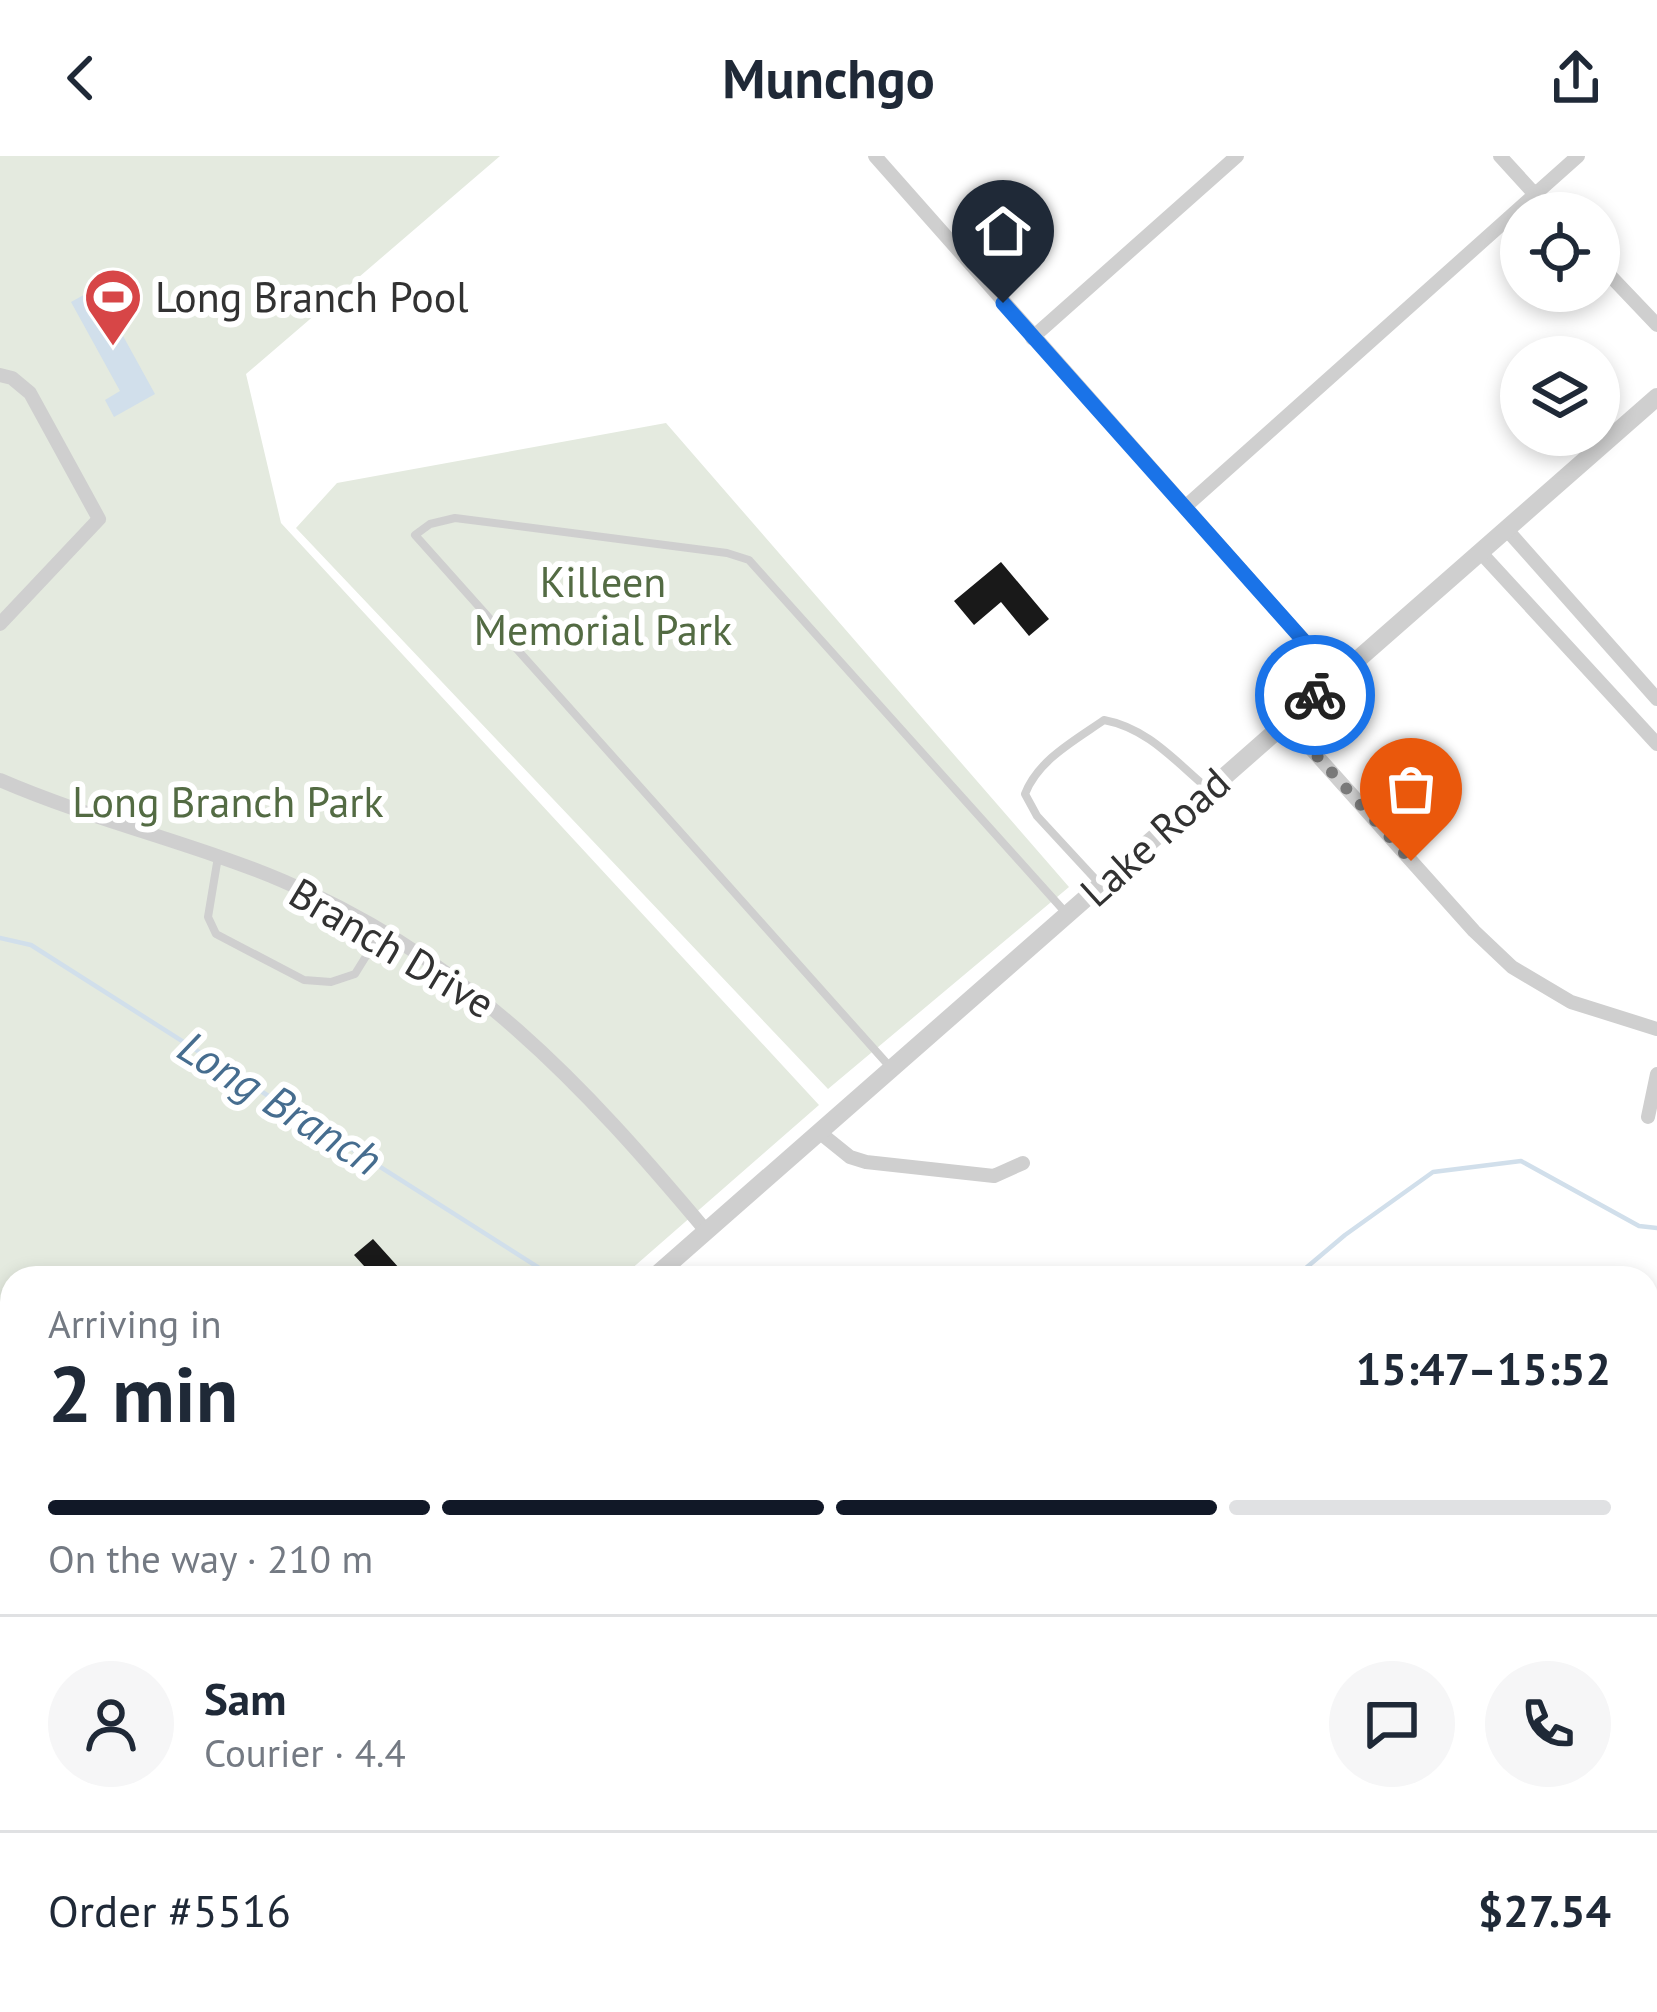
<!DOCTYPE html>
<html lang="en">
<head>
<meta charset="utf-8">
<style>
  :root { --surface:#fff; --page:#f6f6f7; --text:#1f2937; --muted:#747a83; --line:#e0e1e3; --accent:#111827 }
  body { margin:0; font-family:"PT Sans",sans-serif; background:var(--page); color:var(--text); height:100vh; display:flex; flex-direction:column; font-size:45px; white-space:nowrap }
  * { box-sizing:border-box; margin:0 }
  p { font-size:39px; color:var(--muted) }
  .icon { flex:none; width:66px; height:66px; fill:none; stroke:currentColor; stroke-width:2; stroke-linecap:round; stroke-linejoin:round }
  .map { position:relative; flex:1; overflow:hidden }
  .side { position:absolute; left:0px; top:1110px; width:1659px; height:747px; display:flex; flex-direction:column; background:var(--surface); border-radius:36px 36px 0 0; box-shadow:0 6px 18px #0003 }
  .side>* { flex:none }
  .buttons { position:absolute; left:1500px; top:36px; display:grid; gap:24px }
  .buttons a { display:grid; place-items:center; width:120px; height:120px; border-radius:50%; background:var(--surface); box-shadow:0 6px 18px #0003; font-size:60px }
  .pin { position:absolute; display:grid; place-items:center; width:102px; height:102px; color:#fff; margin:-123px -51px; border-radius:50% 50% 50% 0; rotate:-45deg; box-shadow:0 0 12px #0007 }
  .pin .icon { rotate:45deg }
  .courier { position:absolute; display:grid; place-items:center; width:120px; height:120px; margin:-60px; border:9px solid #1a73e8; border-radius:50%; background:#fff; color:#222; box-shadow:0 3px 15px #0007 }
  .headline em { font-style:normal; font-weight:700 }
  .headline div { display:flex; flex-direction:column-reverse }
  .headline { display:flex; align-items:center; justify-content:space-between; height:204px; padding:0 48px }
  h1 { font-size:78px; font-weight:700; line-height:90px }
  .bar { display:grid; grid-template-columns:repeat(4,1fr); gap:18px 12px; align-content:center; height:144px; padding:0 48px }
  .bar i { height:15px; border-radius:9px; background:var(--line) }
  .bar .on { background:var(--accent) }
  .bar p { grid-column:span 4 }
  .line { display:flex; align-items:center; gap:30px; padding:0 48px; border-top:3px solid var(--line) }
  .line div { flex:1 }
  .round { display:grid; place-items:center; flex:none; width:126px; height:126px; border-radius:63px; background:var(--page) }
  header { display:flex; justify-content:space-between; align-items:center; height:156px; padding:0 48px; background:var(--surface); font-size:54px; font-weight:700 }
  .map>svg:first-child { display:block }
  .green { fill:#e4eadf }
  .water { fill:#d1dfeb }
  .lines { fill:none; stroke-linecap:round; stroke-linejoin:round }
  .stream { stroke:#d1dfeb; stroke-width:4.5 }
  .building { fill:#191919 }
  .service { stroke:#cfcfcf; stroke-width:8 }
  .minor { stroke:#cfcfcf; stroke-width:14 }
  .tertiary { stroke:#cfcfcf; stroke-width:18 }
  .done { stroke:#7a7a7a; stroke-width:12; stroke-dasharray:0 21.6 }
  .route { stroke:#1a73e8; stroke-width:15 }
  .labels { text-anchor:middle; stroke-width:12; stroke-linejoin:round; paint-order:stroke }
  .poi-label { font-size:42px; fill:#323232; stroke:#fff; text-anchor:start }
  .park-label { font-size:42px; fill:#536b43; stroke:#fff }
  .street-label { font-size:42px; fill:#323232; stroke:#fff }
  .water-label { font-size:45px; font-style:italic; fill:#466d8f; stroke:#fff }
</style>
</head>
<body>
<header><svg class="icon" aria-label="back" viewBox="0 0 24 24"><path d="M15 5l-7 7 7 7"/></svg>Munchgo<svg class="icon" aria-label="share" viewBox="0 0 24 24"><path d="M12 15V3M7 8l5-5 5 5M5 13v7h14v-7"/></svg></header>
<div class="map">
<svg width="1657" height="1856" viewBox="0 0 1657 1856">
  <rect width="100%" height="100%" fill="#fff"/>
  <path class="green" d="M0 0H500L246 218 281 367 819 949 621 1122H12V1538L0 1532Z
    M666 267 1069 731 828 933 296 372 337 327Z"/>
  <path class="water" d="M127 115 136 132 106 149 155 238 114 261 105 244 120 235 71 146Z"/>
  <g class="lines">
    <path class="stream" d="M0 782 31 789 555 1122
      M1294 1122 1345 1079 1433 1016 1521 1005 1639 1070 1657 1072
      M1036 1852 1039 1856"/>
  </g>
  <path class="building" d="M1001 406 1049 463 1029 480 1001 446 974 469 954 445Z
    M373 1083 400 1113 390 1122H375L354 1099Z
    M12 1581V1615L0 1622V1589Z"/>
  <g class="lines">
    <path class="service" d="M218 701 208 761 216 778 304 824 331 826 355 818 381 776
      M1098 726 1037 660 1025 638C1038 604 1074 585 1104 564 1147 572 1174 604 1207 632
      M891 912 415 379 430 368 455 362 727 397 749 404 1066 757"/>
    <path class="minor" d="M875 0 1335 520
      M1500 0 1552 57
      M1599 108 1657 169
      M1032 182 1237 0
      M0 219 12 222 30 237 99 363 0 468
      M1185 351 1578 0
      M1508 375 1657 543
      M1482 398 1657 588
      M1286 565 1474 775 1512 811 1571 846 1657 873
      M0 624C92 664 191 686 283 725 466 802 583 928 707 1076
      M1648 961 1657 918
      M819 976 850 1001 866 1006 994 1020 1023 1007
      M1647 1288 1657 1299
      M1647 1608 1657 1619
      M0 1753 12 1778
      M1647 1834 1657 1825
      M56 1845 66 1856
      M671 1856 684 1845
      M997 1856 1010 1845
      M1312 1856 1325 1845
      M1622 1856 1634 1845"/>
    <path class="tertiary" d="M653 1122 1657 241
      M0 1685 12 1679
      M422 1845 432 1856"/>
  </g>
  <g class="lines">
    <path class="done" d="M1315 539 1286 565 1411 705"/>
    <path class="route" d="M1003 147 1335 520 1315 539"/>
  </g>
  <defs>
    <symbol id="stadium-pin" viewBox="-11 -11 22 30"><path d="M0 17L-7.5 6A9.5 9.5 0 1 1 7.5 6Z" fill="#d74647" stroke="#fff"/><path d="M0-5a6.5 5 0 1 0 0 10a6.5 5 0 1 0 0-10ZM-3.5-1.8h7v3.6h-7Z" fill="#fff"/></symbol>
  </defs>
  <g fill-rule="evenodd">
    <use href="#stadium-pin" x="80" y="108" width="66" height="90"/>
  </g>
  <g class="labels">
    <g class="poi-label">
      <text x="155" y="156">Long Branch Pool</text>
    </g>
    <g class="park-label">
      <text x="603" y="441">Killeen<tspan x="603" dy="48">Memorial Park</tspan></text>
      <text x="228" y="661">Long Branch Park</text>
    </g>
    <g class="street-label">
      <text transform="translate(1155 681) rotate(-42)" y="15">Lake Road</text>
      <text transform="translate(392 792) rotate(31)" y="15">Branch Drive</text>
    </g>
    <g class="water-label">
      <text transform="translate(280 947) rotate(32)" y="16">Long Branch</text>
    </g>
  </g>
</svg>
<div class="buttons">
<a><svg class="icon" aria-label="locate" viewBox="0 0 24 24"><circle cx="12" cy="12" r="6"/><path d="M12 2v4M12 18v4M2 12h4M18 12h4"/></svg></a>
<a><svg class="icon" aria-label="layers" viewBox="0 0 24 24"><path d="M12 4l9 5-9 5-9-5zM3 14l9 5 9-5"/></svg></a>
</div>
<div class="pin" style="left:1411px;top:705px;background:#ea580c"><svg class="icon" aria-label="bag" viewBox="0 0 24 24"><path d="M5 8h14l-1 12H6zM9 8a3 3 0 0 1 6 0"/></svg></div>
<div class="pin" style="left:1003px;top:147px;background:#1f2937"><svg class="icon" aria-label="home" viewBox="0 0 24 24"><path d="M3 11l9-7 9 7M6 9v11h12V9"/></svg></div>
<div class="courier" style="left:1315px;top:539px"><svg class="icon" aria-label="bike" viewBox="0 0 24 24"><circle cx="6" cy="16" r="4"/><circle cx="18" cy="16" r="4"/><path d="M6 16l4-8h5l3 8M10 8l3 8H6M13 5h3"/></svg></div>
<section class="side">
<div class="headline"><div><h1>2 min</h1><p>Arriving in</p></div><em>15:47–15:52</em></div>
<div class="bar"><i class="on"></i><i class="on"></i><i class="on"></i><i></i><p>On the way · 210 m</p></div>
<div class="line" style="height:216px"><a class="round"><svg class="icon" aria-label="person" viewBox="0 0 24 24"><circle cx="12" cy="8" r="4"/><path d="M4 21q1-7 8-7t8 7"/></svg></a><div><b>Sam</b><p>Courier · 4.4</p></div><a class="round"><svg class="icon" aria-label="chat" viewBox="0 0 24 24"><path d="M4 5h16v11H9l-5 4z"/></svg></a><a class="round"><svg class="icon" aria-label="phone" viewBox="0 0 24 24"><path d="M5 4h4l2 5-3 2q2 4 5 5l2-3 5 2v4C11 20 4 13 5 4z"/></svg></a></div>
<div class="line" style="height:156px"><div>Order #5516</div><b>$27.54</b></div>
</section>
</div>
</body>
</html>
